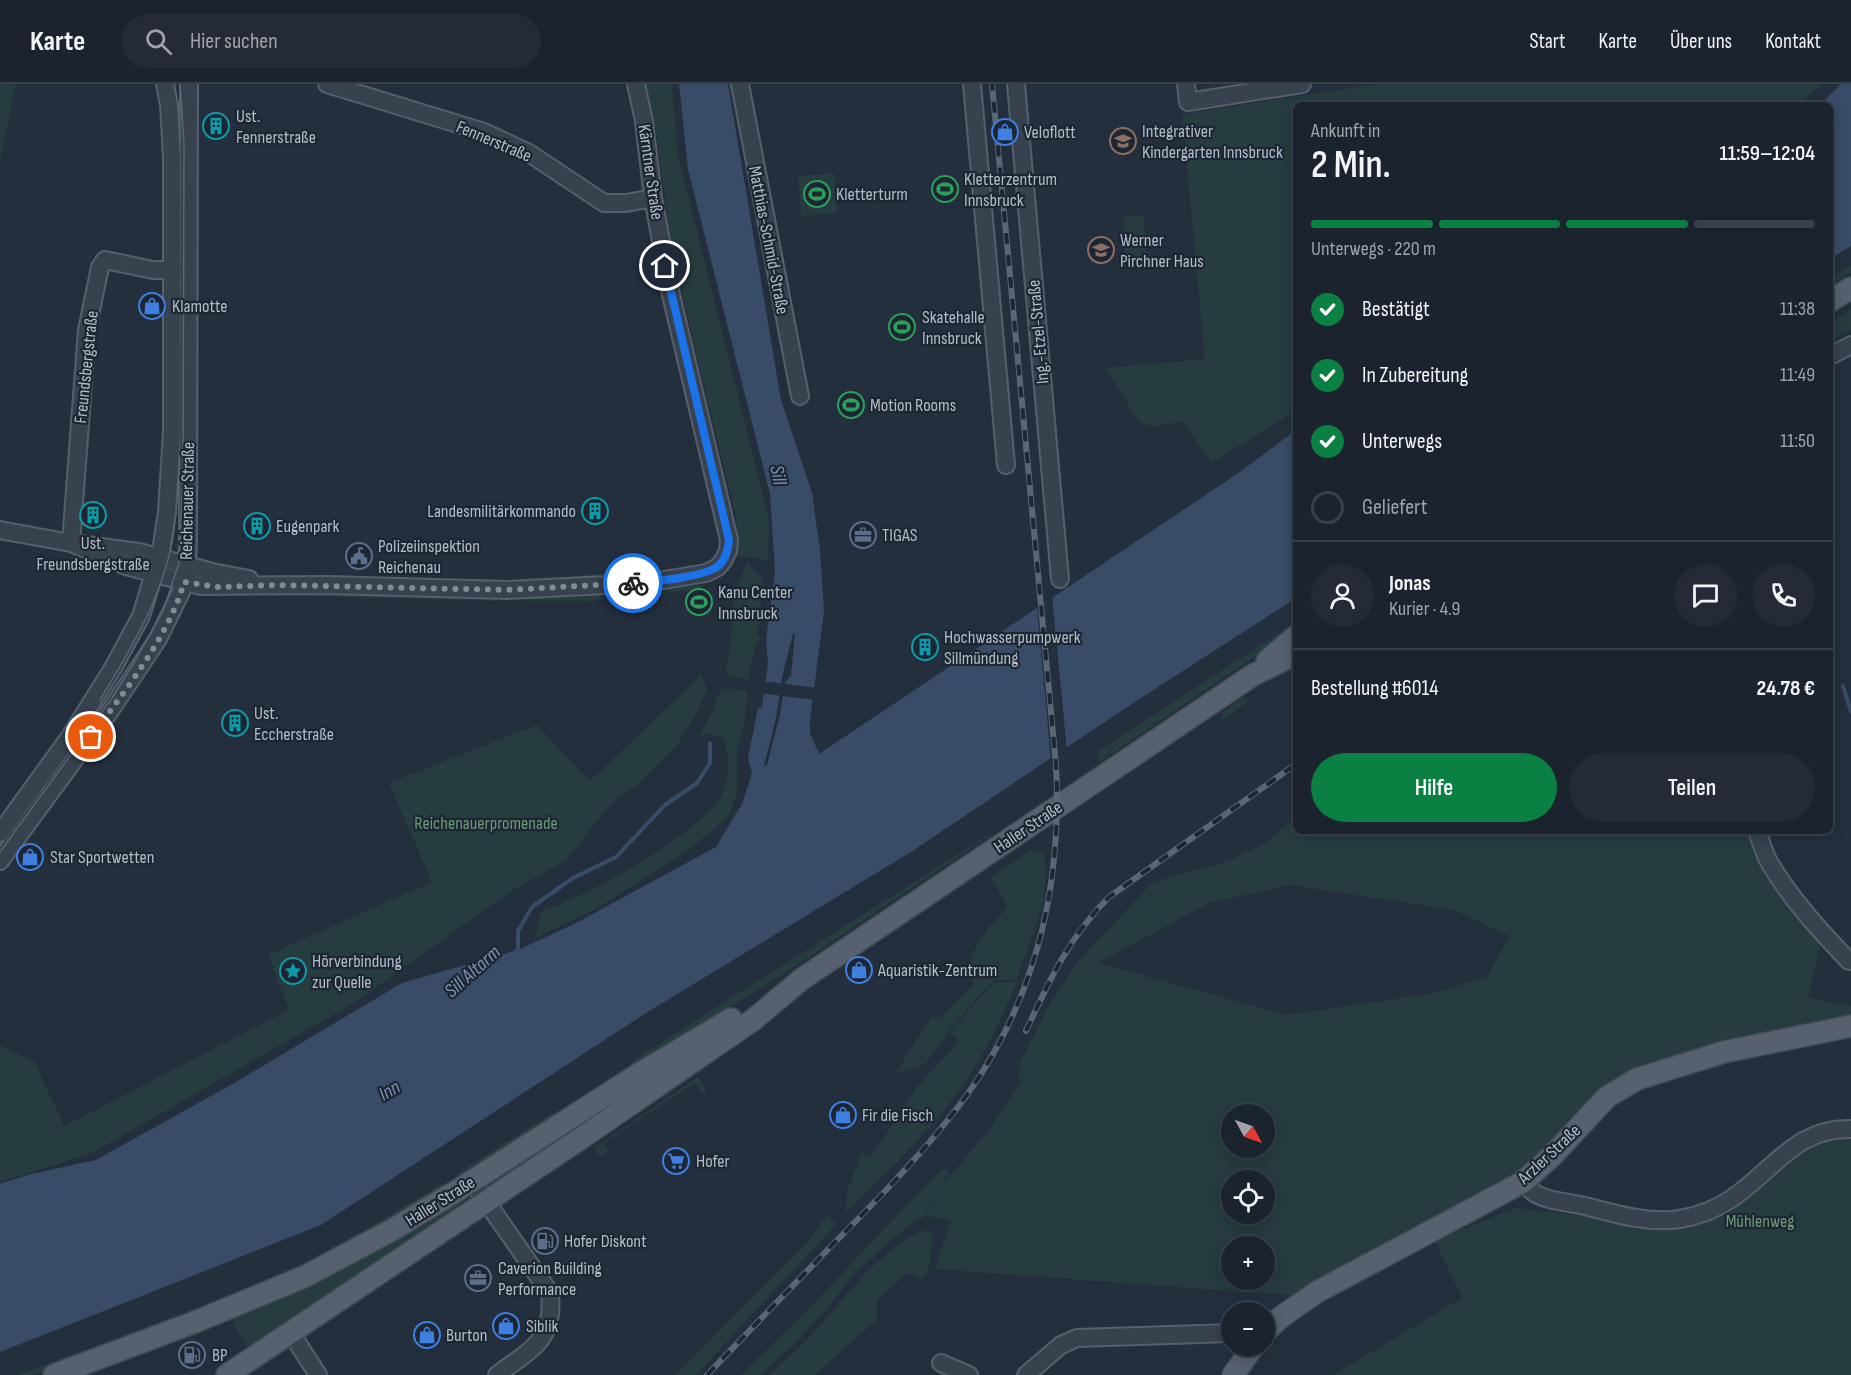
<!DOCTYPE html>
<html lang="de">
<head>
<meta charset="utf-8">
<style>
  :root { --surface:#1b232e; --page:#242b36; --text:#f1f3f6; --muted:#a0a4aa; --line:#39404a; --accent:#0b8043 }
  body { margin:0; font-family:"Sofia Sans Condensed",sans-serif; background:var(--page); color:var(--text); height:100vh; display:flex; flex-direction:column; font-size:22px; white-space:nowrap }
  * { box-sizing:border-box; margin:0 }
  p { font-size:20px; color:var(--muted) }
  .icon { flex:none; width:33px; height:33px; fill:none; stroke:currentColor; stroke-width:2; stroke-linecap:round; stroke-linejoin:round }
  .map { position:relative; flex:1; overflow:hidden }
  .panel { position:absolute; left:1293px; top:18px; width:540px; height:732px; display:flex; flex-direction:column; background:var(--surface); border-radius:9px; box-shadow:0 3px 15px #0003,0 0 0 2px var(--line) }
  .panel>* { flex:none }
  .needle { width:39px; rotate:130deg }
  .tools { position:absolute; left:1221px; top:1020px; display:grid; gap:12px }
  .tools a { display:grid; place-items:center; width:54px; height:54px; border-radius:50%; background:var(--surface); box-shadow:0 3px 15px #0003,0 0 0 2px var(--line); font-size:30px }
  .pin { position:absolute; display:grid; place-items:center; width:51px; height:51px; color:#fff; margin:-26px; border:3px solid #fff; border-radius:50%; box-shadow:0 2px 6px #0007 }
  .courier { position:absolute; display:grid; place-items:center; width:60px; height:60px; margin:-30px; border:4px solid #1a73e8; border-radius:50%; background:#fff; color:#222; box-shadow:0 2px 8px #0007 }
  .summary em { font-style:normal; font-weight:600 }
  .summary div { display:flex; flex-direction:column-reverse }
  .summary { display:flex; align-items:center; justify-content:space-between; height:102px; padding:0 18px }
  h1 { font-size:39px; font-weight:600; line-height:45px }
  .bar { display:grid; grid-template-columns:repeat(4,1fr); gap:9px 6px; align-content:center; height:72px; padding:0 18px }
  .bar i { height:8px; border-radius:4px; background:var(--line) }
  .bar .current { background:var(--accent) }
  .bar p { grid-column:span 4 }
  .line { display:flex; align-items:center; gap:15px; padding:0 18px; border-top:2px solid var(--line) }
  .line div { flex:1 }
  .round { display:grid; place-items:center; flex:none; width:63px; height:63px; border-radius:32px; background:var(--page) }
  ol { padding:0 18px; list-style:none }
  li { display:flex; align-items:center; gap:18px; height:66px }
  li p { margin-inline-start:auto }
  li .icon { padding:6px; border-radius:50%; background:var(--accent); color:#fff; stroke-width:4 }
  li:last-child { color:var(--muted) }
  li i { width:33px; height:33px; border:3px solid var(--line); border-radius:50% }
  .cta { display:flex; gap:12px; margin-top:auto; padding:12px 18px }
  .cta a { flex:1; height:69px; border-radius:36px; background:var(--accent); color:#fff; font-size:24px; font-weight:600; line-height:69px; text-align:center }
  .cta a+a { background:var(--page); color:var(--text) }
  header { display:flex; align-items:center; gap:36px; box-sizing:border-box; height:84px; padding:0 30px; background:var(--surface); border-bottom:2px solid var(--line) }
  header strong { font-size:28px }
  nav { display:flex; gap:33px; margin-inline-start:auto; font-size:21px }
  .search { width:420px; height:54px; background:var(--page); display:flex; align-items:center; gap:15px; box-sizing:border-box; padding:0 21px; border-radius:33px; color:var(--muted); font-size:22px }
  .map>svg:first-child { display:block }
  .green { fill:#263c3f; fill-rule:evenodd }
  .water { fill:#394c67; fill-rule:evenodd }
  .pier { fill:#242f3e }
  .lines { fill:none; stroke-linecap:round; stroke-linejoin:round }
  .stream { stroke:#394c67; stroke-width:4 }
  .minor-casing { stroke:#565f6c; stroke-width:20 }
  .major-casing { stroke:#414a57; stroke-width:24 }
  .minor { stroke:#38414e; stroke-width:16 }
  .major { stroke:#56606e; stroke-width:21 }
  .tram { stroke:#5a6575; stroke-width:1.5 }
  .rail-casing { stroke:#5a6575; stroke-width:6 }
  .rail { stroke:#1d2633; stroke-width:4; stroke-dasharray:11; stroke-linecap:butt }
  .done { stroke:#828b98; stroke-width:6; stroke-dasharray:0 10.8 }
  .route { stroke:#1a73e8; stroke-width:8 }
  .labels { text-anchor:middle; stroke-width:4.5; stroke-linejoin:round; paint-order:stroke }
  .poi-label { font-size:18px; fill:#b4bcc9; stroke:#1d2633; text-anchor:start }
  .street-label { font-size:18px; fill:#b4bcc9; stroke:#1d2633 }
  .park-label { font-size:18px; fill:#6b9a76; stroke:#1d2633 }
  .water-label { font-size:20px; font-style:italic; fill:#7c92b1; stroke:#1d2633 }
</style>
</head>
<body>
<header>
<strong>Karte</strong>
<div class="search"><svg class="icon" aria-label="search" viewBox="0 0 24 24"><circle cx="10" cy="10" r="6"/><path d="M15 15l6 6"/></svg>Hier suchen</div>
<nav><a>Start</a><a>Karte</a><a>Über uns</a><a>Kontakt</a></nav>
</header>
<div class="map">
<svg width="1851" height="1291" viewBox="0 0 1851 1291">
  <rect width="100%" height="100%" fill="#242f3e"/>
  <path class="green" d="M0 0H16L0 78Z
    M646 0H672L677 67 769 436 768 477 735 471 737 437 672 168 656 46Z
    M1378 0H1821L1798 21H1296V327L1211 379 1183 338 1151 342 1140 339 1105 284 1205 275 1182 30Z
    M834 89 837 129 801 132 798 92Z
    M1143 131 1147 176 1126 178 1123 133Z
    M1851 181V189L1830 201V195Z
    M1851 225V246L1830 257V239Z
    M747 479 762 495 760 537 757 550 762 555 756 560 748 596 730 593 726 586 732 547 734 508Z
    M608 490 606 495 526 500V494Z
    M701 501V505L615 514 607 506 624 508Z
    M594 507H596L603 515 588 517H524L528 512H588Z
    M311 508 497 512 502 517 308 512Z
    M1296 538V545L1099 678 1098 667Z
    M701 591 707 605 695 632 677 661 637 701 609 721 567 776 516 804 352 920 92 1069 0 1098V961L35 978 64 1042 289 926 268 871 432 798 389 699 537 641 590 697Z
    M726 604 747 607 745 636 737 666V709L729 731 689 766 596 825 535 854 541 828C596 806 651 776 697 738 703 732 714 726 718 719 728 703 733 669 721 653L706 650 698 655 713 627 720 606Z
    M1242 614 1252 615 1219 638 1223 628Z
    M1296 732V747H1750L1822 854 1808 914 1851 922V935L1623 993 1523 1098 1299 1212 935 1185 951 1136 926 1132 940 1103 987 1049 1046 959 1019 999 1020 979 1049 921 1078 877 1153 798 1228 777 1264 760ZM1291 801 1454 826 1509 852 1488 892 1435 909 1287 931 1098 879 1209 819ZM1232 1030H1264V1064H1232ZM1232 1096H1264V1130H1232ZM1232 1162H1264V1196H1232Z
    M990 750 991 751 808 874 634 984 631 982 633 976Z
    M1031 766 1044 770C1052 812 1031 857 1016 896H993L948 948 926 979 895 990 932 932 939 934 974 900 970 873 989 843 1008 823 991 794Z
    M1018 897C1006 923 994 951 979 976 945 1034 894 1081 846 1129L847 1106 862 1069 872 1072 916 1004 959 958 950 948 993 899Z
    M759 923 493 1101 503 1091Z
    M698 993 707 1007 704 1010 694 999 604 1059 609 1067 599 1072 594 1064Z
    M552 1029 557 1033 459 1097 456 1093 458 1089Z
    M1851 1049V1291H1333L1462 1214 1435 1157 1515 1124 1577 1131 1579 1120 1657 1136 1726 1132 1799 1068 1820 1053Z
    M942 1085 949 1087 924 1133 909 1141 856 1188 820 1233 788 1266 760 1291H741L812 1221Z
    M441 1100 447 1105 323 1175 186 1234 34 1291H18C104 1259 190 1229 274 1192 332 1167 386 1133 441 1100Z
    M455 1119 460 1126 251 1269 232 1238 244 1226Z
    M827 1130 836 1140 711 1275 696 1291H676L807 1159Z
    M922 1146 932 1149C932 1164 932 1183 921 1195L908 1189 877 1216V1236L814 1291H770C788 1274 807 1257 823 1238 856 1200 877 1171 922 1146Z"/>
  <path class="water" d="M679 0H728L781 316 812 409 820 466 824 527 810 636V649L819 670 1237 390 1296 346V514L1121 627 911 768 646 929 321 1141 0 1268V1100L31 1090 96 1076 236 998 402 899 518 866 576 839 716 763 742 720 752 689 748 674 758 624 762 623 768 579 766 556 775 487 770 410 688 85ZM793 549H795L791 592 785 598 780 631 767 681 764 682 776 634 782 593Z
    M1841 0H1851V162L1830 175V21H1820Z"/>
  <path class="pier" d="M1052 512 1067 667 1051 677 1037 522Z
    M762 597 817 604 815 616 761 609Z"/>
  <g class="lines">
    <path class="stream" d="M1843 602 1851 628
      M515 868 518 866V847L532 823 573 794 616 773 665 721 697 699 710 679V659"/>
    <defs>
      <path id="minor" d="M327 0 484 48 529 69 604 119H626L653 114
        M740 0 800 312
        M972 0 1006 381
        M1016 0 1060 495
        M1186 0 1188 18 1302 0
        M1830 272 1851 261
        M0 446 71 459 139 468 212 488 249 495
        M71 459 126 482 201 502 327 501 507 506 646 499 706 489 718 483 723 477 728 467 729 456 671 211 653 114 644 37 636 0
        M71 459 87 246 100 183 105 176 153 186H173
        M1757 747C1761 757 1764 769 1769 778 1790 814 1820 847 1849 877
        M0 749 69 654 113 584 141 532 161 467 167 428 172 348V74L169 21 165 0
        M0 777 110 627 158 555 181 508 187 481 188 458 189 0
        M472 1097 550 1209C555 1257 531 1265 497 1291
        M1523 1098C1538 1119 1562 1116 1585 1122 1616 1130 1648 1140 1680 1135 1698 1132 1716 1125 1731 1115 1773 1087 1796 1043 1851 1045
        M291 1249 318 1291
        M941 1279 969 1291
        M1026 1291 1061 1261 1077 1254 1232 1249"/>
      <path id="major" d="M1830 217 1851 204
        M1267 577 1296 552
        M1264 1249 1281 1233 1317 1208 1523 1098 1552 1072 1607 1013 1637 995 1724 968 1851 942
        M54 1291 195 1238 306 1192 392 1146 455 1108 634 993 731 935
        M227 1291 577 1057 753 936 802 895 1253 591 1296 570
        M1233 1291 1254 1262"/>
    </defs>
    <use href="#minor" class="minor-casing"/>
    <use href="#major" class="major-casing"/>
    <use href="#minor" class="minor"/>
    <use href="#major" class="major"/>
    <path class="tram" d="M100 616C134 560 168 504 175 438
      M0 768 112 614 135 577 163 527 179 479 183 393 184 59 180 0"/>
    <defs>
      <path id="rail" d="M1026 947C1049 897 1069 853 1109 813L1296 680
        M707 1291C753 1243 799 1195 846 1147 881 1112 916 1076 947 1037 1031 934 1063 812 1056 681L992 0"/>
    </defs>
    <use href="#rail" class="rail-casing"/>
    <use href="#rail" class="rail"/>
  </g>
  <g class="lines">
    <path class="done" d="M91 653C123 609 170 551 184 498L218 503 276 501 507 506 633 499"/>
    <path class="route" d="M633 499C652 498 705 493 718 482 726 476 728 466 729 456L665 182"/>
  </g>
  <defs>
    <symbol id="building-ring" viewBox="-11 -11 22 22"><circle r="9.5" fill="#1d2633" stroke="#0f9aa8" stroke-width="1.5"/><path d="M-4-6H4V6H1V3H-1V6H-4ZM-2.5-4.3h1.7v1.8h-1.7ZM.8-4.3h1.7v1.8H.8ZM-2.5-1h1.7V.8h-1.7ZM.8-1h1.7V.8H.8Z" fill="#0f9aa8"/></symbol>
    <symbol id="shop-ring" viewBox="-11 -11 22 22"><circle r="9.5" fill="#1d2633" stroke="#3f7fe0" stroke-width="1.5"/><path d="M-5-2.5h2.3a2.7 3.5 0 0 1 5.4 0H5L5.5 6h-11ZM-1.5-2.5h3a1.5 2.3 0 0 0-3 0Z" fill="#3f7fe0"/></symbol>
    <symbol id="school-ring" viewBox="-11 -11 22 22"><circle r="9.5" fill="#1d2633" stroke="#8d6e63" stroke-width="1.5"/><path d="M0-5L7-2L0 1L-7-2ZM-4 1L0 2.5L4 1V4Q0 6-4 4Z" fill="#8d6e63"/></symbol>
    <symbol id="stadium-ring" viewBox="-11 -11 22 22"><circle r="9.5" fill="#1d2633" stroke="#2e9e5b" stroke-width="1.5"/><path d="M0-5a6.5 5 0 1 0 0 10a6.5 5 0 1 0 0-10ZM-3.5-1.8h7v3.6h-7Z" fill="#2e9e5b"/></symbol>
    <symbol id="university-ring" viewBox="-11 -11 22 22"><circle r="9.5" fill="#1d2633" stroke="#8d6e63" stroke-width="1.5"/><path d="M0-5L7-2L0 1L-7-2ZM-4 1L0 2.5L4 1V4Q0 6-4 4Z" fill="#8d6e63"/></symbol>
    <symbol id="office-ring" viewBox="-11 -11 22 22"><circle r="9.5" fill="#1d2633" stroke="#5c6f8a" stroke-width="1.5"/><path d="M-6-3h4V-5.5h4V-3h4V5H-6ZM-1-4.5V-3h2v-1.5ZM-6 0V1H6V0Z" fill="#5c6f8a"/></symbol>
    <symbol id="civic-ring" viewBox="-11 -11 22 22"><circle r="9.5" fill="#1d2633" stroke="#5c6f8a" stroke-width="1.5"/><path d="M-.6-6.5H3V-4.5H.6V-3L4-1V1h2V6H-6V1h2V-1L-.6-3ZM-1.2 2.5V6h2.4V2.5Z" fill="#5c6f8a"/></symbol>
    <symbol id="sight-ring" viewBox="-11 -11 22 22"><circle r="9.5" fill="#1d2633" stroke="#0f9aa8" stroke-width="1.5"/><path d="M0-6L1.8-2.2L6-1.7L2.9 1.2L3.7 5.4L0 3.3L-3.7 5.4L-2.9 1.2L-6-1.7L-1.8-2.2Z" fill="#0f9aa8"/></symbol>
    <symbol id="supermarket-ring" viewBox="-11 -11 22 22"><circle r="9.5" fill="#1d2633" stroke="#3f7fe0" stroke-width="1.5"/><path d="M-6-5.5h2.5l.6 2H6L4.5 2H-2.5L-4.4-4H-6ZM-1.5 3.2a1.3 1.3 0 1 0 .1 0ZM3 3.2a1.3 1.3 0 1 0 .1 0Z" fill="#3f7fe0"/></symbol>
    <symbol id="fuel-ring" viewBox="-11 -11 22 22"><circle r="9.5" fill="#1d2633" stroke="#5c6f8a" stroke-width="1.5"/><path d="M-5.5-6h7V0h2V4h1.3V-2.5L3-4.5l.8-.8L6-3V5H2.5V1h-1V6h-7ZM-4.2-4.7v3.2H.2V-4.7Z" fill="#5c6f8a"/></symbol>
  </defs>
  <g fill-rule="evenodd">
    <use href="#building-ring" x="201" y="27" width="30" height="30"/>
    <use href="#shop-ring" x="990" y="33" width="30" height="30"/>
    <use href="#school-ring" x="1108" y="42" width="30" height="30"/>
    <use href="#stadium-ring" x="930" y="90" width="30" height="30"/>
    <use href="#stadium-ring" x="802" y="95" width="30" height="30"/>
    <use href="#university-ring" x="1086" y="151" width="30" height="30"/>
    <use href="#shop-ring" x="137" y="207" width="30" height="30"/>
    <use href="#stadium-ring" x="887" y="228" width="30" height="30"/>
    <use href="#stadium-ring" x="836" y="306" width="30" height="30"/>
    <use href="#building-ring" x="580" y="412" width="30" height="30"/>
    <use href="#building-ring" x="78" y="416" width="30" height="30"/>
    <use href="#building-ring" x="242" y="427" width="30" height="30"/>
    <use href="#office-ring" x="848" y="436" width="30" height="30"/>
    <use href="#civic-ring" x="344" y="457" width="30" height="30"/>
    <use href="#stadium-ring" x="684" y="503" width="30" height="30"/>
    <use href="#building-ring" x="910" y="548" width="30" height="30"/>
    <use href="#building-ring" x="220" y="624" width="30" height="30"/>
    <use href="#shop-ring" x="15" y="758" width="30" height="30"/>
    <use href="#shop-ring" x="844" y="871" width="30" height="30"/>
    <use href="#sight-ring" x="278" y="872" width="30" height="30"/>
    <use href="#shop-ring" x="828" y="1016" width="30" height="30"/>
    <use href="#supermarket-ring" x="661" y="1062" width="30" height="30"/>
    <use href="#fuel-ring" x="530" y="1142" width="30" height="30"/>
    <use href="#office-ring" x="463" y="1179" width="30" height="30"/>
    <use href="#shop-ring" x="491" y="1227" width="30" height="30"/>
    <use href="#shop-ring" x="412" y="1236" width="30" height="30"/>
    <use href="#fuel-ring" x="177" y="1256" width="30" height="30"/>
  </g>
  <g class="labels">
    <g class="poi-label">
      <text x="236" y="38">Ust.<tspan x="236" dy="21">Fennerstraße</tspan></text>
      <text x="1142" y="53">Integrativer<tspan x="1142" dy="21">Kindergarten Innsbruck</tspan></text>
      <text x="1024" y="54">Veloflott</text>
      <text x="964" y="101">Kletterzentrum<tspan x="964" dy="21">Innsbruck</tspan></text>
      <text x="836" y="116">Kletterturm</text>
      <text x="1120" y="162">Werner<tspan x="1120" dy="21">Pirchner Haus</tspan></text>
      <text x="172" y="228">Klamotte</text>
      <text x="922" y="239">Skatehalle<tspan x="922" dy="21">Innsbruck</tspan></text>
      <text x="870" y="327">Motion Rooms</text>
      <text x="576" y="433" text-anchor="end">Landesmilitärkommando</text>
      <text x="276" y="448">Eugenpark</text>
      <text x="882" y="457">TIGAS</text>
      <text x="93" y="465" text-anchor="middle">Ust.<tspan x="93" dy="21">Freundsbergstraße</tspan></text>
      <text x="378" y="468">Polizeiinspektion<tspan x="378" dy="21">Reichenau</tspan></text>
      <text x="718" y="514">Kanu Center<tspan x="718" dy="21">Innsbruck</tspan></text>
      <text x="944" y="559">Hochwasserpumpwerk<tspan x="944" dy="21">Sillmündung</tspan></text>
      <text x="254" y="635">Ust.<tspan x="254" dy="21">Eccherstraße</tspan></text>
      <text x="50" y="779">Star Sportwetten</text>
      <text x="312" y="883">Hörverbindung<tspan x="312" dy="21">zur Quelle</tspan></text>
      <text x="878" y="892">Aquaristik-Zentrum</text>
      <text x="862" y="1037">Fir die Fisch</text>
      <text x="696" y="1083">Hofer</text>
      <text x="564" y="1163">Hofer Diskont</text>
      <text x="498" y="1190">Caverion Building<tspan x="498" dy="21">Performance</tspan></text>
      <text x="526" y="1248">Siblik</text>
      <text x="446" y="1257">Burton</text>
      <text x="212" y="1277">BP</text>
    </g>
    <g class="street-label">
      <text transform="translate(494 57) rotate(23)" y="6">Fennerstraße</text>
      <text transform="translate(651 88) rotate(82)" y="6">Kärntner Straße</text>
      <text transform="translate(769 156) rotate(79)" y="6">Matthias-Schmid-Straße</text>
      <text transform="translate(1038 248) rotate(-95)" y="6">Ing.-Etzel-Straße</text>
      <text transform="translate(86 283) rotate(-84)" y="6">Freundsbergstraße</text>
      <text transform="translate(187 417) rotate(-89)" y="6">Reichenauer Straße</text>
      <text transform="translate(1028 743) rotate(-34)" y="6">Haller Straße</text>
      <text transform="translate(1549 1070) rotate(-43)" y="6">Arzler Straße</text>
      <text transform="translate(440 1117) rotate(-32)" y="6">Haller Straße</text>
    </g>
    <g class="park-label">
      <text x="486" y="745">Reichenauerpromenade</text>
      <text x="1760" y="1143">Mühlenweg</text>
    </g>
    <g class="water-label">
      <text transform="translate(779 391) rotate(79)" y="7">Sill</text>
      <text transform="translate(472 887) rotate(-42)" y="7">Sill Altarm</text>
      <text transform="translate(389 1006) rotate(-30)" y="7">Inn</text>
    </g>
  </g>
</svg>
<div class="tools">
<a><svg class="needle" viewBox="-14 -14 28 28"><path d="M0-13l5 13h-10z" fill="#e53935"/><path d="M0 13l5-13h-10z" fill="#a0a4aa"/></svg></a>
<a><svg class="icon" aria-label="locate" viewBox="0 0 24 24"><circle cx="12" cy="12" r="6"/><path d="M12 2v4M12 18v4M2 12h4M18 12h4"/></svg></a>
<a>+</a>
<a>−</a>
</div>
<div class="pin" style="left:91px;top:653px;background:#ea580c"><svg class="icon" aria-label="bag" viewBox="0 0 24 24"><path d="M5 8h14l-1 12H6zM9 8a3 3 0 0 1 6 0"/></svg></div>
<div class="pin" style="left:665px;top:182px;background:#1f2937"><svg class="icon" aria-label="home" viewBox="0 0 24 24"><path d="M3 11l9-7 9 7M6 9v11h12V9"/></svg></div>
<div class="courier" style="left:633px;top:499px"><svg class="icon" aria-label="bike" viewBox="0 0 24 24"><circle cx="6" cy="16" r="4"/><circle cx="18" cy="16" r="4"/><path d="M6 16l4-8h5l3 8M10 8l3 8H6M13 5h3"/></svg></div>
<section class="panel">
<div class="summary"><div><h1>2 Min.</h1><p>Ankunft in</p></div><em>11:59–12:04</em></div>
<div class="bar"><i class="current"></i><i class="current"></i><i class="current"></i><i></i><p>Unterwegs · 220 m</p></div>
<ol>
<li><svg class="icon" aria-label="check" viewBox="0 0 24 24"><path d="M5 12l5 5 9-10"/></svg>Bestätigt<p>11:38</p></li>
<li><svg class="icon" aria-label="check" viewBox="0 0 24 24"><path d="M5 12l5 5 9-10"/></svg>In Zubereitung<p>11:49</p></li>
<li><svg class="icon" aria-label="check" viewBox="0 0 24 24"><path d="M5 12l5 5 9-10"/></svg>Unterwegs<p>11:50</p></li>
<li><i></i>Geliefert</li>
</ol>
<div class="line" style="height:108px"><a class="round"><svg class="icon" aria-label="person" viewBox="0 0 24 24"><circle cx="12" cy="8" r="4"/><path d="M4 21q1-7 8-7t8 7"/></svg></a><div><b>Jonas</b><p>Kurier · 4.9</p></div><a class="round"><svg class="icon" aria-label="chat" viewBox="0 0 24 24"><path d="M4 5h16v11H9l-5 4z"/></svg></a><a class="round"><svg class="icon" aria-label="phone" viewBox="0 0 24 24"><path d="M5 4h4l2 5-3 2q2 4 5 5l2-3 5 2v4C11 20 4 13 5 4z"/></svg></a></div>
<div class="line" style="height:78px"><div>Bestellung #6014</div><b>24.78 €</b></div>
<div class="cta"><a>Hilfe</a><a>Teilen</a></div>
</section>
</div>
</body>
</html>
